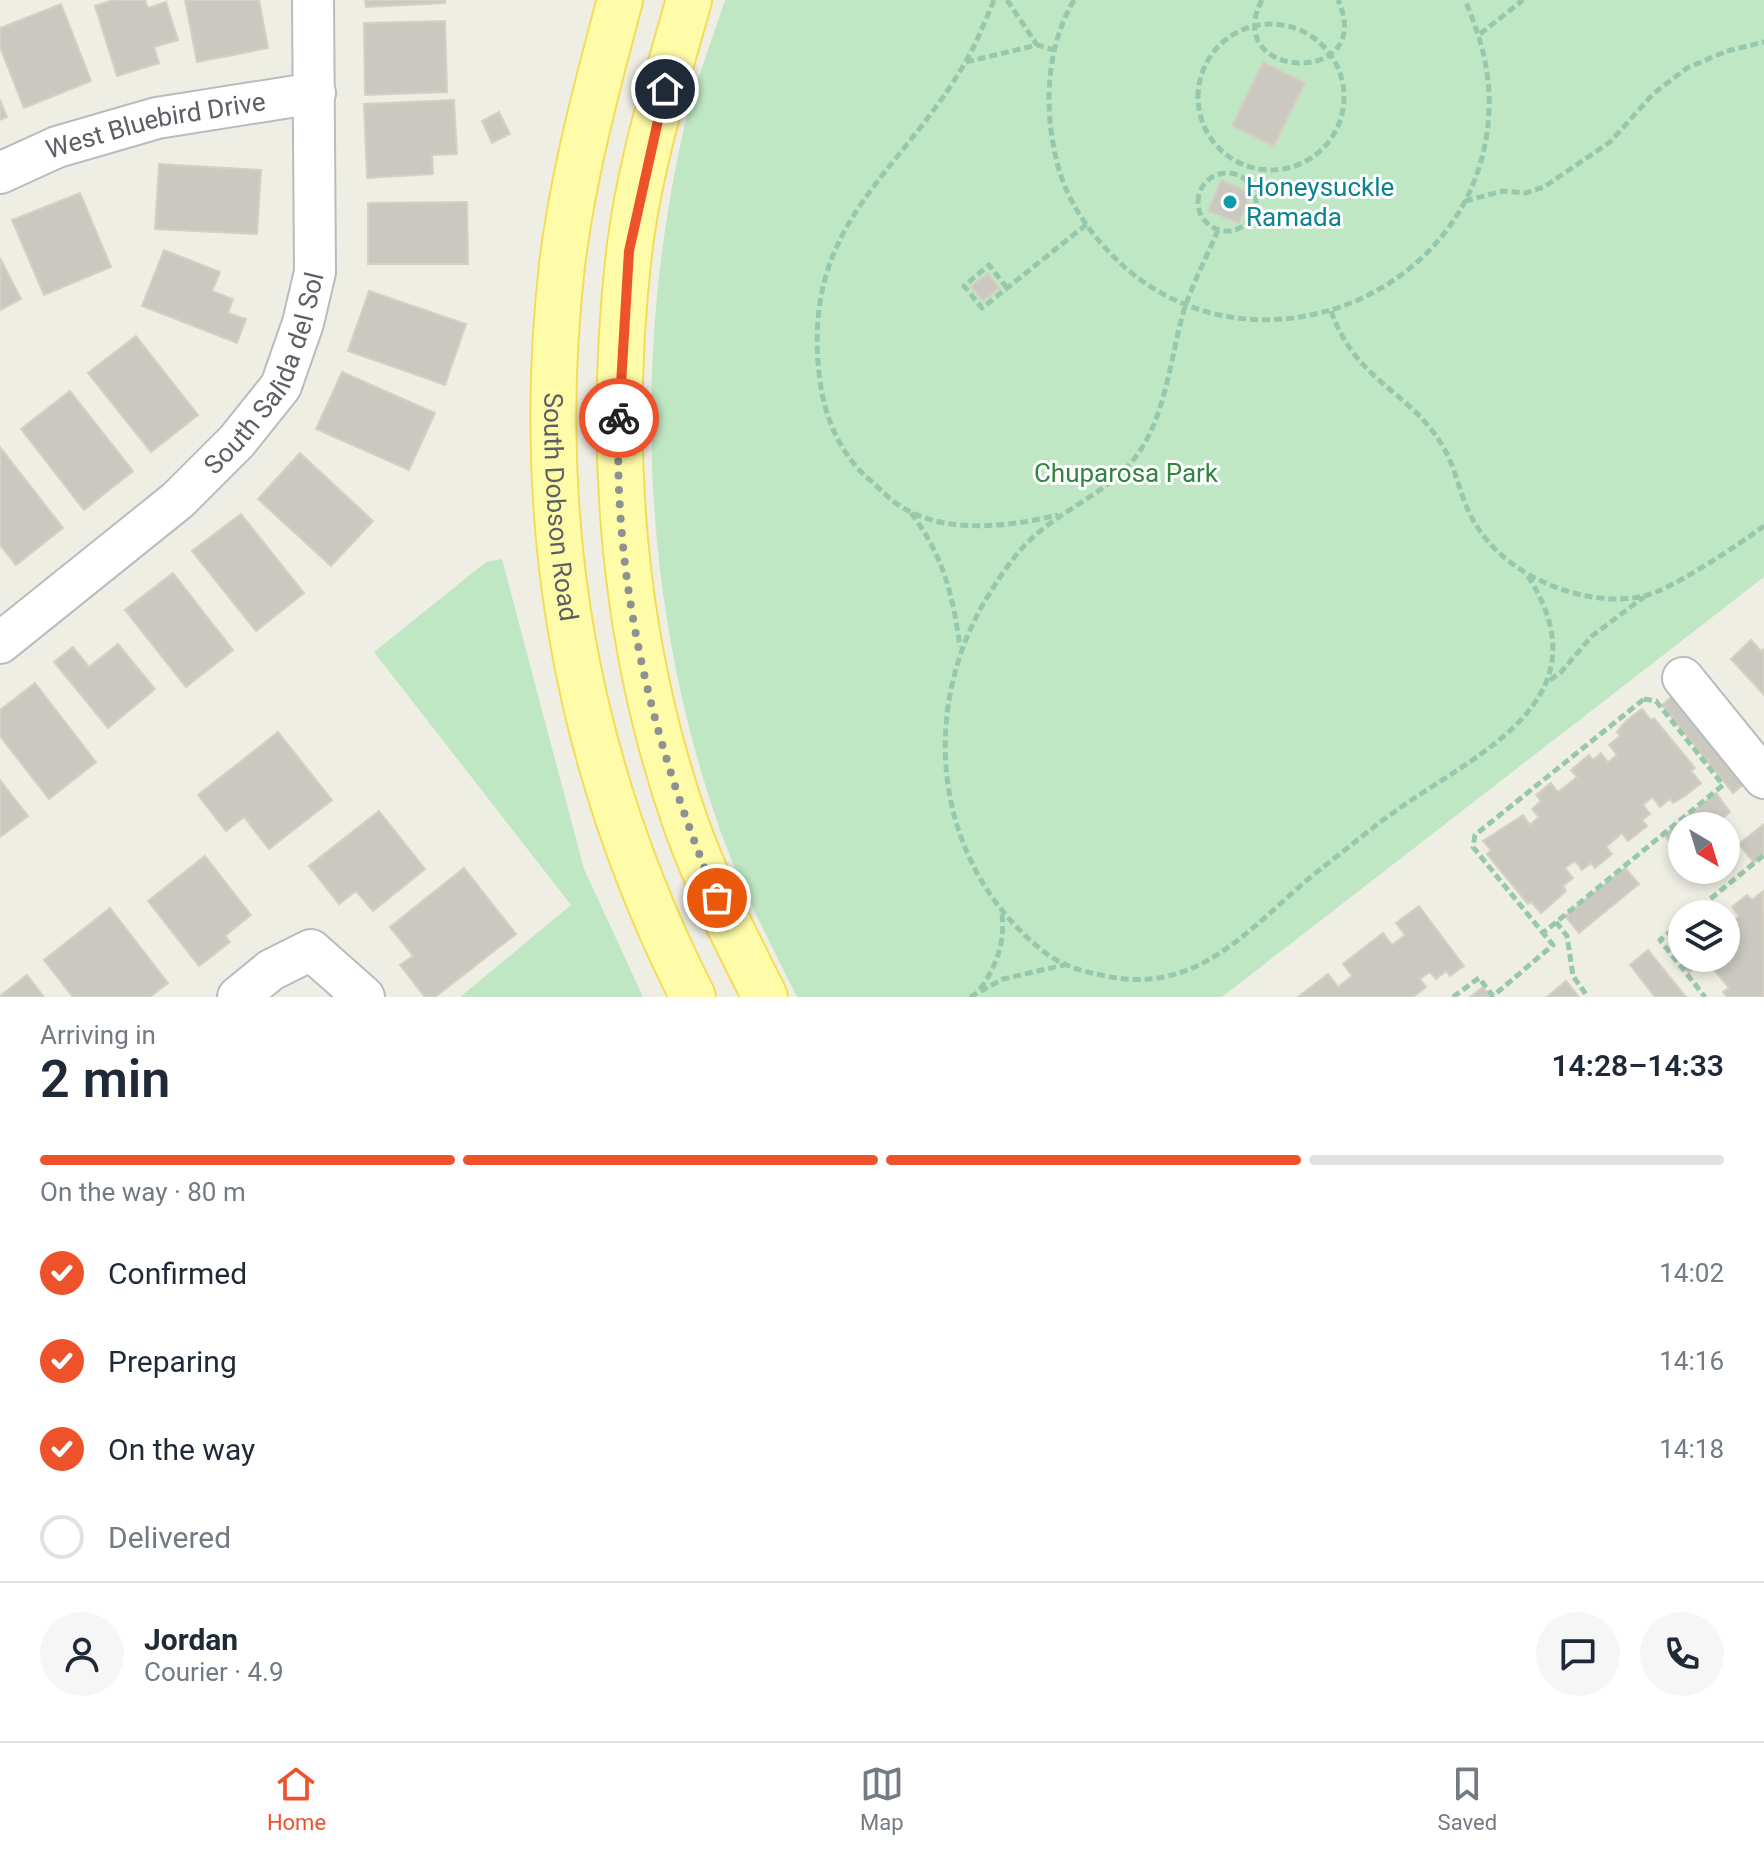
<!DOCTYPE html>
<html lang="en">
<head>
<meta charset="utf-8">
<style>
  :root { --surface:#fff; --page:#f6f6f7; --text:#1f2937; --muted:#747a83; --line:#e0e1e3; --accent:#ed522b }
  body { margin:0; font-family:Roboto,sans-serif; background:var(--page); color:var(--text); height:100vh; display:flex; flex-direction:column; font-size:30px; white-space:nowrap }
  * { box-sizing:border-box; margin:0 }
  p { font-size:26px; color:var(--muted) }
  .icon { flex:none; width:44px; height:44px; fill:none; stroke:currentColor; stroke-width:2; stroke-linecap:round; stroke-linejoin:round }
  .map { position:relative; height:997px; overflow:hidden }
  .side { display:flex; flex-direction:column; background:var(--surface); flex:1 }
  .side>* { flex:none }
  .needle { width:52px; rotate:142deg }
  .fabs { position:absolute; left:1668px; top:812px; display:grid; gap:16px }
  .fabs a { display:grid; place-items:center; width:72px; height:72px; border-radius:50%; background:var(--surface); box-shadow:0 4px 12px #0003; font-size:40px }
  .pin { position:absolute; display:grid; place-items:center; width:68px; height:68px; color:#fff; margin:-34px; border:4px solid #fff; border-radius:50%; box-shadow:0 2px 8px #0007 }
  .courier { position:absolute; display:grid; place-items:center; width:80px; height:80px; margin:-40px; border:6px solid #ed522b; border-radius:50%; background:#fff; color:#222; box-shadow:0 2px 10px #0007 }
  .head em { font-style:normal; font-weight:600 }
  .head div { display:flex; flex-direction:column-reverse }
  .head { display:flex; align-items:center; justify-content:space-between; height:136px; padding:0 40px }
  h1 { font-size:52px; font-weight:600; line-height:60px }
  .bar { display:grid; grid-template-columns:repeat(4,1fr); gap:12px 8px; align-content:center; height:96px; padding:0 40px }
  .bar i { height:10px; border-radius:6px; background:var(--line) }
  .bar .current { background:var(--accent) }
  .bar p { grid-column:span 4 }
  .line { display:flex; align-items:center; gap:20px; padding:0 40px; border-top:2px solid var(--line) }
  .line div { flex:1 }
  .round { display:grid; place-items:center; flex:none; width:84px; height:84px; border-radius:42px; background:var(--page) }
  ol { padding:0 40px; list-style:none }
  li { display:flex; align-items:center; gap:24px; height:88px }
  li p { margin-inline-start:auto }
  li .icon { padding:8px; border-radius:50%; background:var(--accent); color:#fff; stroke-width:4 }
  li:last-child { color:var(--muted) }
  li i { width:44px; height:44px; border:4px solid var(--line); border-radius:50% }
  .tab-bar { display:flex; justify-content:space-around; align-items:center; height:112px; border-top:2px solid var(--line); background:var(--surface); font-size:22px; color:var(--muted) }
  .tab-bar a { display:grid; justify-items:center; gap:4px }
  .tab-bar .current { color:var(--accent) }
  .map>svg:first-child { display:block }
  .green { fill:#c0e7c4 }
  .building { fill:#cac8c1; stroke:#d4d0c2; stroke-width:2 }
  .lines { fill:none; stroke-linecap:round; stroke-linejoin:round }
  .minor-casing { stroke:#b9bbc0; stroke-width:44 }
  .major-casing { stroke:#f5dc57; stroke-width:48 }
  .path { stroke:#98c8ac; stroke-width:5; stroke-dasharray:8 4; stroke-linecap:butt }
  .minor { stroke:#fff; stroke-width:40 }
  .major { stroke:#fffca9; stroke-width:44 }
  .done { stroke:#8f9191; stroke-width:8; stroke-dasharray:0 14.4 }
  .route { stroke:#ed522b; stroke-width:10 }
  .culture-dot { fill:#0f9aa8; stroke:#fff; stroke-width:3 }
  .labels { text-anchor:middle; stroke-width:6; stroke-linejoin:round; paint-order:stroke }
  .street-label { font-size:26px; fill:#5c5f65; stroke:#fff }
  .culture-label { font-size:26px; fill:#0d838f; stroke:#fff; text-anchor:start }
  .park-label { font-size:26px; fill:#328540; stroke:#fff }
</style>
</head>
<body>
<div class="map">
<svg width="1764" height="997" viewBox="0 0 1764 997">
  <rect width="100%" height="100%" fill="#efeee4"/>
  <path class="green" d="M725 0H1764V577L1222 997H797C769 940 737 881 717 821 643 606 633 372 679 151 689 100 709 49 725 0Z
    M502 559 584 869 643 997H460L571 905 374 652 486 562Z"/>
  <path class="building" d="M113 0H145L148 8 166 2 178 40 154 47 159 63 117 76 95 6Z
    M185 0H259L268 48 197 62Z
    M365 0H445V3L366 7Z
    M61 4 91 81 24 108 0 47V28Z
    M445 21 447 92 365 95 364 23Z
    M1263 62 1305 83 1274 146 1232 126Z
    M0 100 7 117 0 120Z
    M454 100 457 154 432 155 433 174 367 178 364 104Z
    M499 112 510 134 492 143 482 121Z
    M159 164 261 170 257 234 155 229Z
    M1221 180 1251 193 1239 223 1208 211Z
    M80 193 111 267 44 295 12 220Z
    M467 202 468 264H368V203Z
    M164 250 220 272 212 291 233 299 228 313 246 319 237 343 142 306Z
    M0 258 21 299 0 310Z
    M988 273 999 288 983 301 971 286Z
    M369 291 466 324 445 385 348 351Z
    M136 336 198 415 151 452 88 373Z
    M342 372 435 413 409 470 316 429Z
    M70 391 133 471 84 510 21 429Z
    M0 447 63 528 16 565 0 545Z
    M300 453 373 521 331 566 258 499Z
    M241 514 304 593 256 631 192 551Z
    M173 573 233 650 186 687 125 610Z
    M1751 640 1761 651 1764 649V695L1731 659Z
    M118 644 155 689 108 728 54 662 73 647 89 667Z
    M35 683 96 762 49 799 0 736V710Z
    M1679 690 1751 778 1733 793 1662 705Z
    M1642 709 1651 720 1654 718 1695 768 1691 771 1701 783 1685 796 1673 803 1670 799 1660 807 1652 797 1643 805 1650 814 1642 820 1647 826 1628 841 1622 833 1606 847 1612 854 1595 868 1591 863 1582 870 1575 861 1565 868 1573 878 1563 886 1566 891 1541 913 1531 902 1528 904 1487 854 1491 850 1483 841 1523 815 1530 825 1539 817 1532 809 1541 801 1536 795 1551 783 1558 792 1577 777 1571 770 1589 755 1593 760 1601 753 1608 762 1617 755 1609 745 1620 736 1617 732 1626 721Z
    M278 732 332 800 269 849 244 817 226 831 198 795Z
    M0 780 28 816 0 837Z
    M1716 793 1730 812 1713 826H1682L1679 853 1664 835Z
    M379 811 425 869 373 911 356 891 339 904 309 866Z
    M1764 824V854L1754 863 1739 844Z
    M205 856 251 915 225 936 230 942 199 966 148 901Z
    M464 868 516 934 435 997H425L400 965 413 956 390 927Z
    M1625 868 1639 884 1579 933 1565 916Z
    M1763 891 1764 997H1727L1723 992 1729 988 1711 966 1706 971 1700 964 1689 973 1678 959 1682 956 1726 958V917L1733 921 1739 916 1732 907 1747 895 1752 900Z
    M1419 906 1464 966 1450 976 1446 971 1436 979 1430 972 1420 979 1426 987 1413 997H1298L1328 974 1338 987 1352 976 1343 964 1383 933 1392 945 1405 935 1396 923Z
    M110 908 168 983 150 997H73L44 960Z
    M1648 950 1686 997H1655L1630 965Z
    M27 975 44 997H0V996Z
    M1566 981 1579 997H1547Z
    M1483 987 1491 997H1470Z"/>
  <g class="lines">
    <defs>
      <g id="minor">
        <path id="s1" d="M0 173 57 147 157 118 315 93"/>
        <path id="s2" d="M0 643 178 500 237 441 281 386 303 323 315 272 313 0"/>
        <path d="M1683 678 1764 778"/>
        <path d="M238 997 271 970 311 950 364 997"/>
      </g>
      <g id="major">
        <path id="s3" d="M620 0C597 86 573 176 562 265 533 523 576 766 693 997"/>
        <path d="M689 0C666 82 639 168 629 253 607 446 622 643 687 827 708 885 737 941 765 997"/>
      </g>
    </defs>
    <use href="#minor" class="minor-casing"/>
    <use href="#major" class="major-casing"/>
    <path class="path" d="M994 0C985 21 977 42 966 61 899 178 799 223 820 381 825 419 841 456 871 481 883 492 894 504 909 511 952 534 1012 526 1058 515
      M1007 0 1037 45
      M1074 0C1046 48 1044 106 1056 158 1064 196 1087 230 1113 256 1245 390 1481 299 1489 111 1491 71 1480 36 1465 0
      M1262 0C1219 80 1378 88 1338 0
      M1198 97a73 73 0 1 1 146 0a73 73 0 1 1-146 0Z
      M1480 34 1523 0
      M966 62 1037 45 1054 50
      M1198 202a29 29 0 1 1 58 0a29 29 0 1 1-58 0Z
      M1465 201 1503 191 1526 193 1544 187 1610 142 1654 93 1687 68 1727 51 1764 42
      M1218 230C1207 256 1193 283 1184 310 1170 358 1166 419 1134 459 1106 494 1060 510 1028 542 1010 560 995 584 982 606 917 723 938 871 1047 954 1065 967 1085 972 1106 976 1203 997 1255 920 1322 868 1349 847 1375 825 1404 805 1490 747 1606 694 1526 573
      M1007 288 989 265 964 286 982 308 1087 224
      M1331 311C1356 382 1409 390 1442 445 1458 471 1460 502 1478 528 1509 577 1586 609 1644 596 1671 590 1740 544 1764 526
      M911 513C943 555 953 595 960 647
      M1550 680 1561 672 1592 636 1644 597
      M1644 699 1656 701 1723 785 1543 933 1473 847 1475 835Z
      M1692 914 1764 855
      M1556 922 1567 936 1573 976 1588 997
      M1682 922 1660 940 1705 997
      M980 989C997 965 1005 943 1002 913
      M970 997 1003 979 1064 965
      M1453 997 1479 978 1493 996 1553 945 1543 933"/>
    <use href="#minor" class="minor"/>
    <use href="#major" class="major"/>
  </g>
  <g class="lines">
    <path class="done" d="M619 418C612 581 654 749 717 898"/>
    <path class="route" d="M619 418 629 251 665 89"/>
  </g>
  <circle class="culture-dot" cx="1230" cy="202" r="8"/>
  <g class="labels">
    <g class="street-label">
      <text dy="9" stroke="none"><textPath href="#s1" startOffset="164">West Bluebird Drive</textPath></text>
      <text dy="9" stroke="none"><textPath href="#s2" startOffset="386">South Salida del Sol</textPath></text>
      <text dy="9" stroke="none"><textPath href="#s3" startOffset="514">South Dobson Road</textPath></text>
    </g>
    <g class="culture-label">
      <text x="1246" y="196">Honeysuckle<tspan x="1246" dy="30">Ramada</tspan></text>
    </g>
    <g class="park-label">
      <text x="1126" y="482">Chuparosa Park</text>
    </g>
  </g>
</svg>
<div class="fabs">
<a><svg class="needle" viewBox="-14 -14 28 28"><path d="M0-13l5 13h-10z" fill="#e53935"/><path d="M0 13l5-13h-10z" fill="#747a83"/></svg></a>
<a><svg class="icon" aria-label="layers" viewBox="0 0 24 24"><path d="M12 4l9 5-9 5-9-5zM3 14l9 5 9-5"/></svg></a>
</div>
<div class="pin" style="left:717px;top:898px;background:#ea580c"><svg class="icon" aria-label="bag" viewBox="0 0 24 24"><path d="M5 8h14l-1 12H6zM9 8a3 3 0 0 1 6 0"/></svg></div>
<div class="pin" style="left:665px;top:89px;background:#1f2937"><svg class="icon" aria-label="home" viewBox="0 0 24 24"><path d="M3 11l9-7 9 7M6 9v11h12V9"/></svg></div>
<div class="courier" style="left:619px;top:418px"><svg class="icon" aria-label="bike" viewBox="0 0 24 24"><circle cx="6" cy="16" r="4"/><circle cx="18" cy="16" r="4"/><path d="M6 16l4-8h5l3 8M10 8l3 8H6M13 5h3"/></svg></div>
</div>
<section class="side">
<div class="head"><div><h1>2 min</h1><p>Arriving in</p></div><em>14:28–14:33</em></div>
<div class="bar"><i class="current"></i><i class="current"></i><i class="current"></i><i></i><p>On the way · 80 m</p></div>
<ol>
<li><svg class="icon" aria-label="check" viewBox="0 0 24 24"><path d="M5 12l5 5 9-10"/></svg>Confirmed<p>14:02</p></li>
<li><svg class="icon" aria-label="check" viewBox="0 0 24 24"><path d="M5 12l5 5 9-10"/></svg>Preparing<p>14:16</p></li>
<li><svg class="icon" aria-label="check" viewBox="0 0 24 24"><path d="M5 12l5 5 9-10"/></svg>On the way<p>14:18</p></li>
<li><i></i>Delivered</li>
</ol>
<div class="line" style="height:144px"><a class="round"><svg class="icon" aria-label="person" viewBox="0 0 24 24"><circle cx="12" cy="8" r="4"/><path d="M4 21q1-7 8-7t8 7"/></svg></a><div><b>Jordan</b><p>Courier · 4.9</p></div><a class="round"><svg class="icon" aria-label="chat" viewBox="0 0 24 24"><path d="M4 5h16v11H9l-5 4z"/></svg></a><a class="round"><svg class="icon" aria-label="phone" viewBox="0 0 24 24"><path d="M5 4h4l2 5-3 2q2 4 5 5l2-3 5 2v4C11 20 4 13 5 4z"/></svg></a></div>
</section>
<nav class="tab-bar">
<a class="current"><svg class="icon" aria-label="home" viewBox="0 0 24 24"><path d="M3 11l9-7 9 7M6 9v11h12V9"/></svg>Home</a>
<a><svg class="icon" aria-label="map" viewBox="0 0 24 24"><path d="M3 6l6-2 6 2 6-2v14l-6 2-6-2-6 2zM9 4v14M15 6v14"/></svg>Map</a>
<a><svg class="icon" aria-label="saved" viewBox="0 0 24 24"><path d="M7 4h10v16l-5-4-5 4z"/></svg>Saved</a>
</nav>
</body>
</html>
